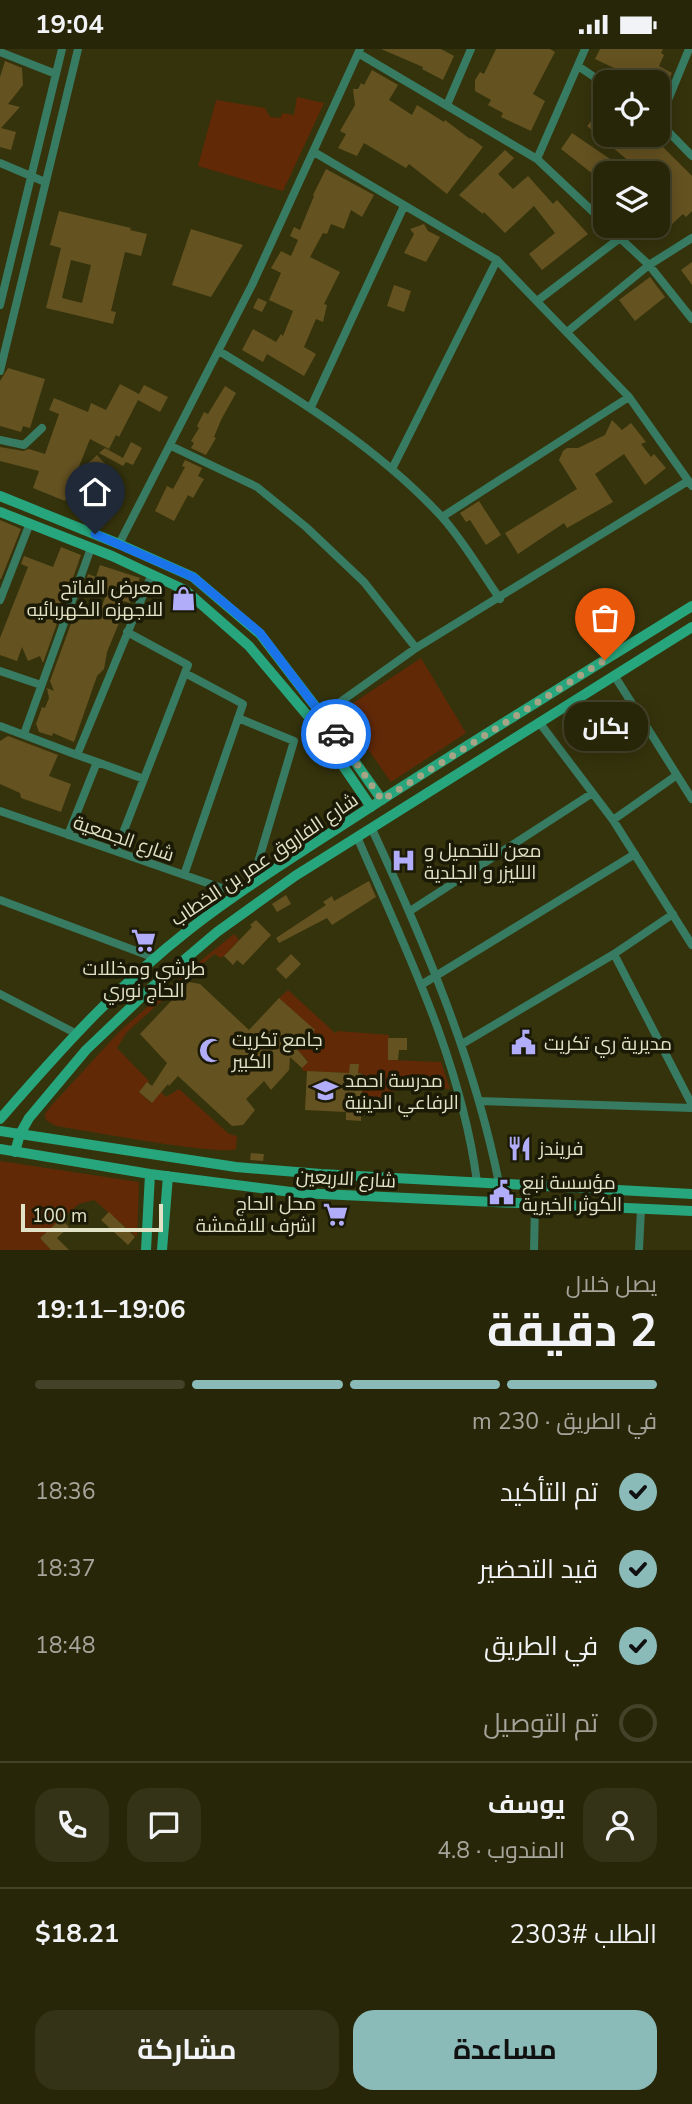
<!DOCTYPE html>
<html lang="ar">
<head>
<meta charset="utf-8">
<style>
  :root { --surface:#282609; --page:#343217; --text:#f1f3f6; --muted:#a5a59c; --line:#44432a; --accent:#8bbbb9 }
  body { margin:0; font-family:"Nunito Sans",Cairo,sans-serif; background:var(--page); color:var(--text); direction:rtl; height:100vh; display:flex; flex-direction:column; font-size:26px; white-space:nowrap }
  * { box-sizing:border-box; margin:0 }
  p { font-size:23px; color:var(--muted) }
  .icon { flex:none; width:38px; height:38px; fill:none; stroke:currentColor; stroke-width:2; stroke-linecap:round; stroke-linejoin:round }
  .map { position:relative; height:1201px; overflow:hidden; direction:ltr }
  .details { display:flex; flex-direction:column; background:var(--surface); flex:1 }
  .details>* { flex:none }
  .buttons { position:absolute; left:593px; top:21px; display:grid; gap:14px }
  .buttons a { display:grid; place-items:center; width:77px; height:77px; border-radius:14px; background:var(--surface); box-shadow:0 4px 18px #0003,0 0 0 2px var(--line); font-size:35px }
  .scale { position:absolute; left:21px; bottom:18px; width:142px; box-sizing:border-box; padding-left:7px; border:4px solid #e2e2c7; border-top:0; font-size:19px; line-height:24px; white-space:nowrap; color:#e2e2c7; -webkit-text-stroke:5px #1b1a06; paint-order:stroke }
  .pin { position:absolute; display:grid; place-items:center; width:60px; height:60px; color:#fff; margin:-72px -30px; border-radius:50% 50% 50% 0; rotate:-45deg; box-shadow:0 0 7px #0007 }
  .pin .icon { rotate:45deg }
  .courier { position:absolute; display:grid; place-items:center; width:70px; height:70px; margin:-35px; border:5px solid #1a73e8; border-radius:50%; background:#fff; color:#222; box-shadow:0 2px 9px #0007 }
  .bubble { position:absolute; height:49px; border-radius:21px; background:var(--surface); box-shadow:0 4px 18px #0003,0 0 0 2px var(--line); font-size:23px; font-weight:700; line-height:49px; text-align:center; direction:rtl }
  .head em { font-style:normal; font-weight:700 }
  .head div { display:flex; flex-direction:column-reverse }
  .head { display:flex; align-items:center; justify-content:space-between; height:119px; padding:0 35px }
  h1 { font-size:46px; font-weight:700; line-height:52px }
  .bar { display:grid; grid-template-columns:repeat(4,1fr); gap:10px 7px; align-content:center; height:84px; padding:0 35px }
  .bar i { height:9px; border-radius:5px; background:var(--line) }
  .bar .current { background:var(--accent) }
  .bar p { grid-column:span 4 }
  .line { display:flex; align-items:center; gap:18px; padding:0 35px; border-top:2px solid var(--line) }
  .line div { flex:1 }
  .round { display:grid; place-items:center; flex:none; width:74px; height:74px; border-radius:21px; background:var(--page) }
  ol { padding:0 35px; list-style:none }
  li { display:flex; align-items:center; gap:21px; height:77px }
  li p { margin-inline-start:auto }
  li .icon { padding:7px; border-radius:50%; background:var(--accent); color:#111; stroke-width:4 }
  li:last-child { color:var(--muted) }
  li i { width:38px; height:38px; border:4px solid var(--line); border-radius:50% }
  .cta { display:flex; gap:14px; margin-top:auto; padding:14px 35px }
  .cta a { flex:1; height:80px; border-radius:21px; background:var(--accent); color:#111; font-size:28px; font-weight:700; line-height:80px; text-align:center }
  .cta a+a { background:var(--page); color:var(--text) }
  .status { display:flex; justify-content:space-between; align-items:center; height:49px; padding:0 35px; background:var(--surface); direction:ltr }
  .status svg { height:19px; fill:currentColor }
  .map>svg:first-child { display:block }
  .green { fill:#622907 }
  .building { fill:#655221; fill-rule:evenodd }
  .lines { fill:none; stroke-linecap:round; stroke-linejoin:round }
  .minor { stroke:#377b62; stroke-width:8 }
  .secondary { stroke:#27a57d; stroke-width:10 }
  .done { stroke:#a5a586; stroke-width:7; stroke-dasharray:0 12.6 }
  .route { stroke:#1a73e8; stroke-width:9 }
  .labels { text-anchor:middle; stroke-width:7; stroke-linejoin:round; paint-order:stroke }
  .poi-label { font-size:19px; fill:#e2e2c7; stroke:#1b1a06; text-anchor:start }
  .street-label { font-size:19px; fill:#e2e2c7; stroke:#1b1a06 }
</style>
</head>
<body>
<div class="status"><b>19:04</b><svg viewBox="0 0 49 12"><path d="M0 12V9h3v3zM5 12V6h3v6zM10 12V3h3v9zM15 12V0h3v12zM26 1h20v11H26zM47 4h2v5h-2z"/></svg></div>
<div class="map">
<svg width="692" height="1201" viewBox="0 0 692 1201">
  <rect width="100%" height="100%" fill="#35330c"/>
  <path class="green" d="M297 48 324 54 283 142 198 117 216 51 265 59 270 68 280 69 283 64 294 66Z
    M421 609 466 684 391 733 341 662Z
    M234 885 239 891 224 907 221 909 214 905 127 983 117 999 149 1032 139 1043 151 1054 161 1043 166 1048 179 1040 229 1085 237 1087 236 1100C220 1107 83 1081 56 1077L46 1071 45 1065 50 1058 120 982 188 922Z
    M288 941 335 984 338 982 389 986 388 1011 441 1013 450 1040 402 1037 384 1048 362 1052 363 1025 358 1024V1015L349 1024 303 1022 302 1019 308 1012 297 1000 314 981 279 949Z
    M0 1112 139 1133 137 1188 94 1151 79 1155 40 1189 51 1201H0Z"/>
  <path class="building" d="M381 0H441L454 7 443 31 422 20 423 18Z
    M496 0H550L555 3 533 45 545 52 531 82 501 68 503 64 488 56 491 51 475 42V31L480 23 484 25Z
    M600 0H663L661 4 664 6 659 17 672 24 669 30 662 27 658 35 636 24 633 28 595 10Z
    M5 12 22 19 23 36 8 55 20 58 1 79 16 83 11 101 0 98V28Z
    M372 21 398 36 389 51 412 66 417 56 444 73 445 71 470 90 471 89 483 98 447 145 409 115 406 119 364 94 357 107 338 99 346 85 340 82 355 56 353 40H358L361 34 364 36Z
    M599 63 606 69V86H645L650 90 652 87 692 127V162L686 168 683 165 658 188 649 177H658V124H643L587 77Z
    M572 84 613 112 598 129 561 100Z
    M505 101 514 109 498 125 513 140 528 127 553 155 557 151 588 185 542 221 529 205 555 184 534 157 505 184 484 163 483 165 459 146Z
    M326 120 374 146 362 168 351 161 344 180 331 175 327 185 323 184 310 208 340 223 324 255 327 256 323 273 316 270 304 298 316 305 304 327 267 305 263 313 242 301 253 280 276 293 281 285 283 287 293 262 269 251 281 224 271 219 281 202 291 207 298 191 290 187 294 178 300 181 314 147 313 146Z
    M59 162 131 179 130 181 147 185 141 207 125 203 111 262 116 263 113 275 46 259 61 199 50 196ZM71 211 91 216 82 254 62 249Z
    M424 175 428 182 440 188 426 213 404 204 414 185 410 180Z
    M191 180 243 196 211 248 172 236Z
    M692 213V236L681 221Z
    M650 228 665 248 635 272 619 251Z
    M394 236 411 242 404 263 387 257Z
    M258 249 267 253 262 263 253 259Z
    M8 319 45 330 30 379 23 377 21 383 0 377V332Z
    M120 335 139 345 144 336 168 348 160 363 138 351 119 388 116 386 109 400 90 390 65 452 33 439 39 422 0 412V398L23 402 29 400 45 405 59 365 49 361 54 349 88 363 91 354 106 361Z
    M225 337 236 344 221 371 214 388 216 389 206 406 191 399 194 394 191 392 199 379 197 377 204 363 208 365Z
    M612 371 622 381 631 374 646 393 641 395 651 408 654 405 666 419 645 436 624 405 595 425 613 453 567 479 564 474 518 505 505 484 577 440 559 411 563 402 567 399H578L605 386Z
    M131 393 142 399 133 416 126 413 123 417 99 404 105 399 123 409Z
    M97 406 123 435 105 450 80 422Z
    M185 411 202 419 198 427 204 430 193 449 188 446 174 472 155 462 167 437 173 440 178 431 185 418 182 417Z
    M479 452 501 486 486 496 470 471 466 473 460 464Z
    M0 471 21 480 1 530H0Z
    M61 498 81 506 43 614 40 607 28 612 22 598 17 612 0 606V589L28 518 21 515 24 507 53 518Z
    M100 516 140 529 130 554 124 552 116 572 119 574 107 603 104 620 97 627 74 693 53 684 52 687 39 683 36 675 42 658 45 659 49 649 47 639 54 642 50 632 76 561 98 568 106 546 84 539 88 525 96 528Z
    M8 687 58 706 49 727 71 735 61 763 21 749 20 744 0 735V692Z
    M369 832 376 848 332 876 327 869 279 894 276 889 326 856 323 853 332 847 334 852Z
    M286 846 291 855 277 863 272 855Z
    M256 871 271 886 243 916 237 911 233 916 224 907 252 878 250 876Z
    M291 905 301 915 286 930 276 920Z
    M189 933 200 935 249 981 279 949 315 981 297 1000 308 1013 302 1019 290 1008 289 1021 271 1041 264 1032 246 1050 255 1061 243 1076 232 1077 178 1027 169 1037 168 1035 152 1054 139 1043 147 1033 152 1037 167 1014 140 985Z
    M388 989H407V1001H399L398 1011H388Z
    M350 1015H359L358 1024 363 1025 361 1072 346 1071V1063L305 1061 307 1022 349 1024Z
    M251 1104 264 1105 263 1112 250 1111Z
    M109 1163 135 1188 128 1196 101 1171Z
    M61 1170 69 1178 57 1189 69 1201H51L40 1189Z"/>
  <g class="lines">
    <path class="minor" d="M0 3 56 25
      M358 4 537 110 606 175
      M578 17 606 36
      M447 56 471 0
      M658 72 692 107
      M659 73 689 0
      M314 103 497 211 629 348 692 437
      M537 110 585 0
      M0 114 45 133
      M607 177 649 216 692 270
      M537 252 620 189
      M0 256 62 0
      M567 283 649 216 692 189
      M219 302C298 350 378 399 441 467 463 491 481 523 500 550
      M0 322 78 0
      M311 358 404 157
      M0 391 24 396 42 379
      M171 397 257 438 306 478 364 533 416 599
      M392 420 497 211
      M442 468 629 348
      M119 495 252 236 360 0
      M0 551 30 474
      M0 622 41 636
      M614 626 692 750
      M322 666 416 599 688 432
      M238 669 294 692 251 837
      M539 673 613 771 692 896
      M0 677 77 706
      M24 685 91 499
      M97 713 144 730
      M0 762 239 845
      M613 771 677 726
      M372 780C425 895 474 1010 499 1134
      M68 786 97 713 77 706 151 527
      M358 790C406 901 461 1011 477 1133
      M116 802 188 616 127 583
      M184 826 243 655 185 624
      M0 851 155 909
      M410 862 591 745
      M614 905 692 1056
      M421 936 635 805
      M0 945 75 984
      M462 995 614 905 673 865
      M480 1052 692 1059
      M534 1201 535 1156
      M639 1201 641 1160"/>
    <path class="secondary" d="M0 447 119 495 193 528 260 585 322 666 382 751
      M0 463 112 507 185 541 249 597 313 673 371 758
      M0 1070C60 1001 117 937 190 880 247 836 309 798 369 759 476 690 584 624 692 557
      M0 1082 236 1118 321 1125 692 1145
      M0 1100 150 1125 299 1144 692 1162
      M15 1103 20 1085 29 1069 86 1001 151 939 217 883 295 827 692 578
      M146 1201 150 1125
      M162 1201 168 1127"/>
  </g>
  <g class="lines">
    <path class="done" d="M336 685 382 751 605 611"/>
    <path class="route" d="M95 485 193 528 260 584 336 685"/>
  </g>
  <defs>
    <symbol id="shop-bare" viewBox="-9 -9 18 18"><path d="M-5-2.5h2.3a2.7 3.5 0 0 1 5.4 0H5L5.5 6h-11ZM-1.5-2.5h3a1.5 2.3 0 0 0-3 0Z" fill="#b2adf9" stroke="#1b1a06" stroke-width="2.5" paint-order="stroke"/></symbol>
    <symbol id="hospital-bare" viewBox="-9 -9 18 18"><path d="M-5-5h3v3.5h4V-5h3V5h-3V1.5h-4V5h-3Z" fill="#b2adf9" stroke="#1b1a06" stroke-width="2.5" paint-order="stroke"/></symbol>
    <symbol id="supermarket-bare" viewBox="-9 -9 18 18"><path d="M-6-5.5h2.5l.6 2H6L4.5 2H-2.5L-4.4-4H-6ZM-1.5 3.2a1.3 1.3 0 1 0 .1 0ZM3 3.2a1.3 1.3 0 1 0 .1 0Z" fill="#b2adf9" stroke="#1b1a06" stroke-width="2.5" paint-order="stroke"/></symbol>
    <symbol id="civic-bare" viewBox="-9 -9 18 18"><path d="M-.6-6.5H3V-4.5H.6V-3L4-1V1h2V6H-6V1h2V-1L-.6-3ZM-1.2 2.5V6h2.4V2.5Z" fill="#b2adf9" stroke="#1b1a06" stroke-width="2.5" paint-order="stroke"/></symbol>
    <symbol id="mosque-bare" viewBox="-9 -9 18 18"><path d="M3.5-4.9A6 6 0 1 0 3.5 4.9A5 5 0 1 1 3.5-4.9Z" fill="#b2adf9" stroke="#1b1a06" stroke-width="2.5" paint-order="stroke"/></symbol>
    <symbol id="school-bare" viewBox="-9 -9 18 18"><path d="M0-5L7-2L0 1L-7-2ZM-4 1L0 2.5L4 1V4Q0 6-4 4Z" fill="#b2adf9" stroke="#1b1a06" stroke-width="2.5" paint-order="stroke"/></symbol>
    <symbol id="restaurant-bare" viewBox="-9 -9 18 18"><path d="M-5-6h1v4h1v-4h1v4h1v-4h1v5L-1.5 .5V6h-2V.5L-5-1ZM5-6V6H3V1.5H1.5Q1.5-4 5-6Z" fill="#b2adf9" stroke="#1b1a06" stroke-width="2.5" paint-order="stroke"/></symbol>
  </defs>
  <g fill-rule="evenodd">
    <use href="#shop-bare" x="166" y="532" width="35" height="35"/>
    <use href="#hospital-bare" x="386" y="794" width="35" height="35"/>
    <use href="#supermarket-bare" x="126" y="874" width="35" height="35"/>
    <use href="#civic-bare" x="506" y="976" width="35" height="35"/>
    <use href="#mosque-bare" x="194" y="984" width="35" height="35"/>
    <use href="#school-bare" x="308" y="1024" width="35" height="35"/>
    <use href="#restaurant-bare" x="502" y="1082" width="35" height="35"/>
    <use href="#civic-bare" x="484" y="1126" width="35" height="35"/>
    <use href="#supermarket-bare" x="318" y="1148" width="35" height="35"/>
  </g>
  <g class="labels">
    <g class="poi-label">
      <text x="163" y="545" text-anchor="end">معرض الفاتح<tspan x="163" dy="22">للاجهزه الكهربائيه</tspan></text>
      <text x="424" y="808">معن للتحميل و<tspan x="424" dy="22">اللليزر و الجلدية</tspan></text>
      <text x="144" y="926" text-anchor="middle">طرشي ومخللات<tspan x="144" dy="22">الحاج نوري</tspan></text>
      <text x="232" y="997">جامع تكريت<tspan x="232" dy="22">الكبير</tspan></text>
      <text x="544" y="1001">مديرية ري تكريت</text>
      <text x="345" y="1038">مدرسة احمد<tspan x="345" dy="22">الرفاعي الدينية</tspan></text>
      <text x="539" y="1106">فريندز</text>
      <text x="522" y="1140">مؤسسة نبع<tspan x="522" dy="22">الكوثر الخيرية</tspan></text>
      <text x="316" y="1161" text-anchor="end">محل الحاج<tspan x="316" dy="22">اشرف للاقمشة</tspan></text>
    </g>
    <g class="street-label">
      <text transform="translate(124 789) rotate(19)" y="7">شارع الجمعية</text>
      <text transform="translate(264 810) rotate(-34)" y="7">شارع الفاروق عمر بن الخطاب</text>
      <text transform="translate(346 1129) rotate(3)" y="7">شارع الاربعين</text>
    </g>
  </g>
</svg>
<div class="buttons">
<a><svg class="icon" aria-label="locate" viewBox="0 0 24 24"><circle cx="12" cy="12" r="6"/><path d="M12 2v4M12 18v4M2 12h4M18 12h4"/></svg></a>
<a><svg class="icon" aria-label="layers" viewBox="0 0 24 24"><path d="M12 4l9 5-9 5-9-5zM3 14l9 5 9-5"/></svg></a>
</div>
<div class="scale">100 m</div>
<div class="pin" style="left:605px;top:611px;background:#ea580c"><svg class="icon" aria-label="bag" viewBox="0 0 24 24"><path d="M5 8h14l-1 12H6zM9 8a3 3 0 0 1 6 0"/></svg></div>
<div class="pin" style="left:95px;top:485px;background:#1f2937"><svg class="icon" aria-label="home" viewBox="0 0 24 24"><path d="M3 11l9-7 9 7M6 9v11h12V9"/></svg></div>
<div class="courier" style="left:336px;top:685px"><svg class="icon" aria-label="car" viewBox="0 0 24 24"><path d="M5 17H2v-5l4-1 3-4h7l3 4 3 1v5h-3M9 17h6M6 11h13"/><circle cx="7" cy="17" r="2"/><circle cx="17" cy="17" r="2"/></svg></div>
<div class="bubble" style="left:564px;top:653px;width:84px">بكان</div>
</div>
<section class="details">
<div class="head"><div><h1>2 دقيقة</h1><p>يصل خلال</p></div><em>19:06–19:11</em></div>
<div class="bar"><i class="current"></i><i class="current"></i><i class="current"></i><i></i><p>في الطريق · 230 m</p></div>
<ol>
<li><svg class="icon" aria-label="check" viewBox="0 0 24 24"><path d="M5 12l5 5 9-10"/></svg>تم التأكيد<p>18:36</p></li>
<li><svg class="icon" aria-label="check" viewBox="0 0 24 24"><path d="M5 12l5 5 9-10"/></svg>قيد التحضير<p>18:37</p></li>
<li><svg class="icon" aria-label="check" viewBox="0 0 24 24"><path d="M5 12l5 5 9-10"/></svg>في الطريق<p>18:48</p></li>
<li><i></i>تم التوصيل</li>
</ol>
<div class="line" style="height:126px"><a class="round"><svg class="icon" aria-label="person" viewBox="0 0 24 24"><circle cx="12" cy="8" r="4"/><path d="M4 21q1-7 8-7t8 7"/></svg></a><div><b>يوسف</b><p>المندوب · 4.8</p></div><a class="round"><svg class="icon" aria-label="chat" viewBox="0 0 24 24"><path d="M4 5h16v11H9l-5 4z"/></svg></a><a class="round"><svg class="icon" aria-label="phone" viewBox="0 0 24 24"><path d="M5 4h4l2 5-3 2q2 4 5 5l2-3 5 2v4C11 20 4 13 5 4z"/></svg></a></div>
<div class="line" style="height:91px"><div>الطلب #2303</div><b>$18.21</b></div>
<div class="cta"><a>مساعدة</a><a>مشاركة</a></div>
</section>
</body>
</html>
